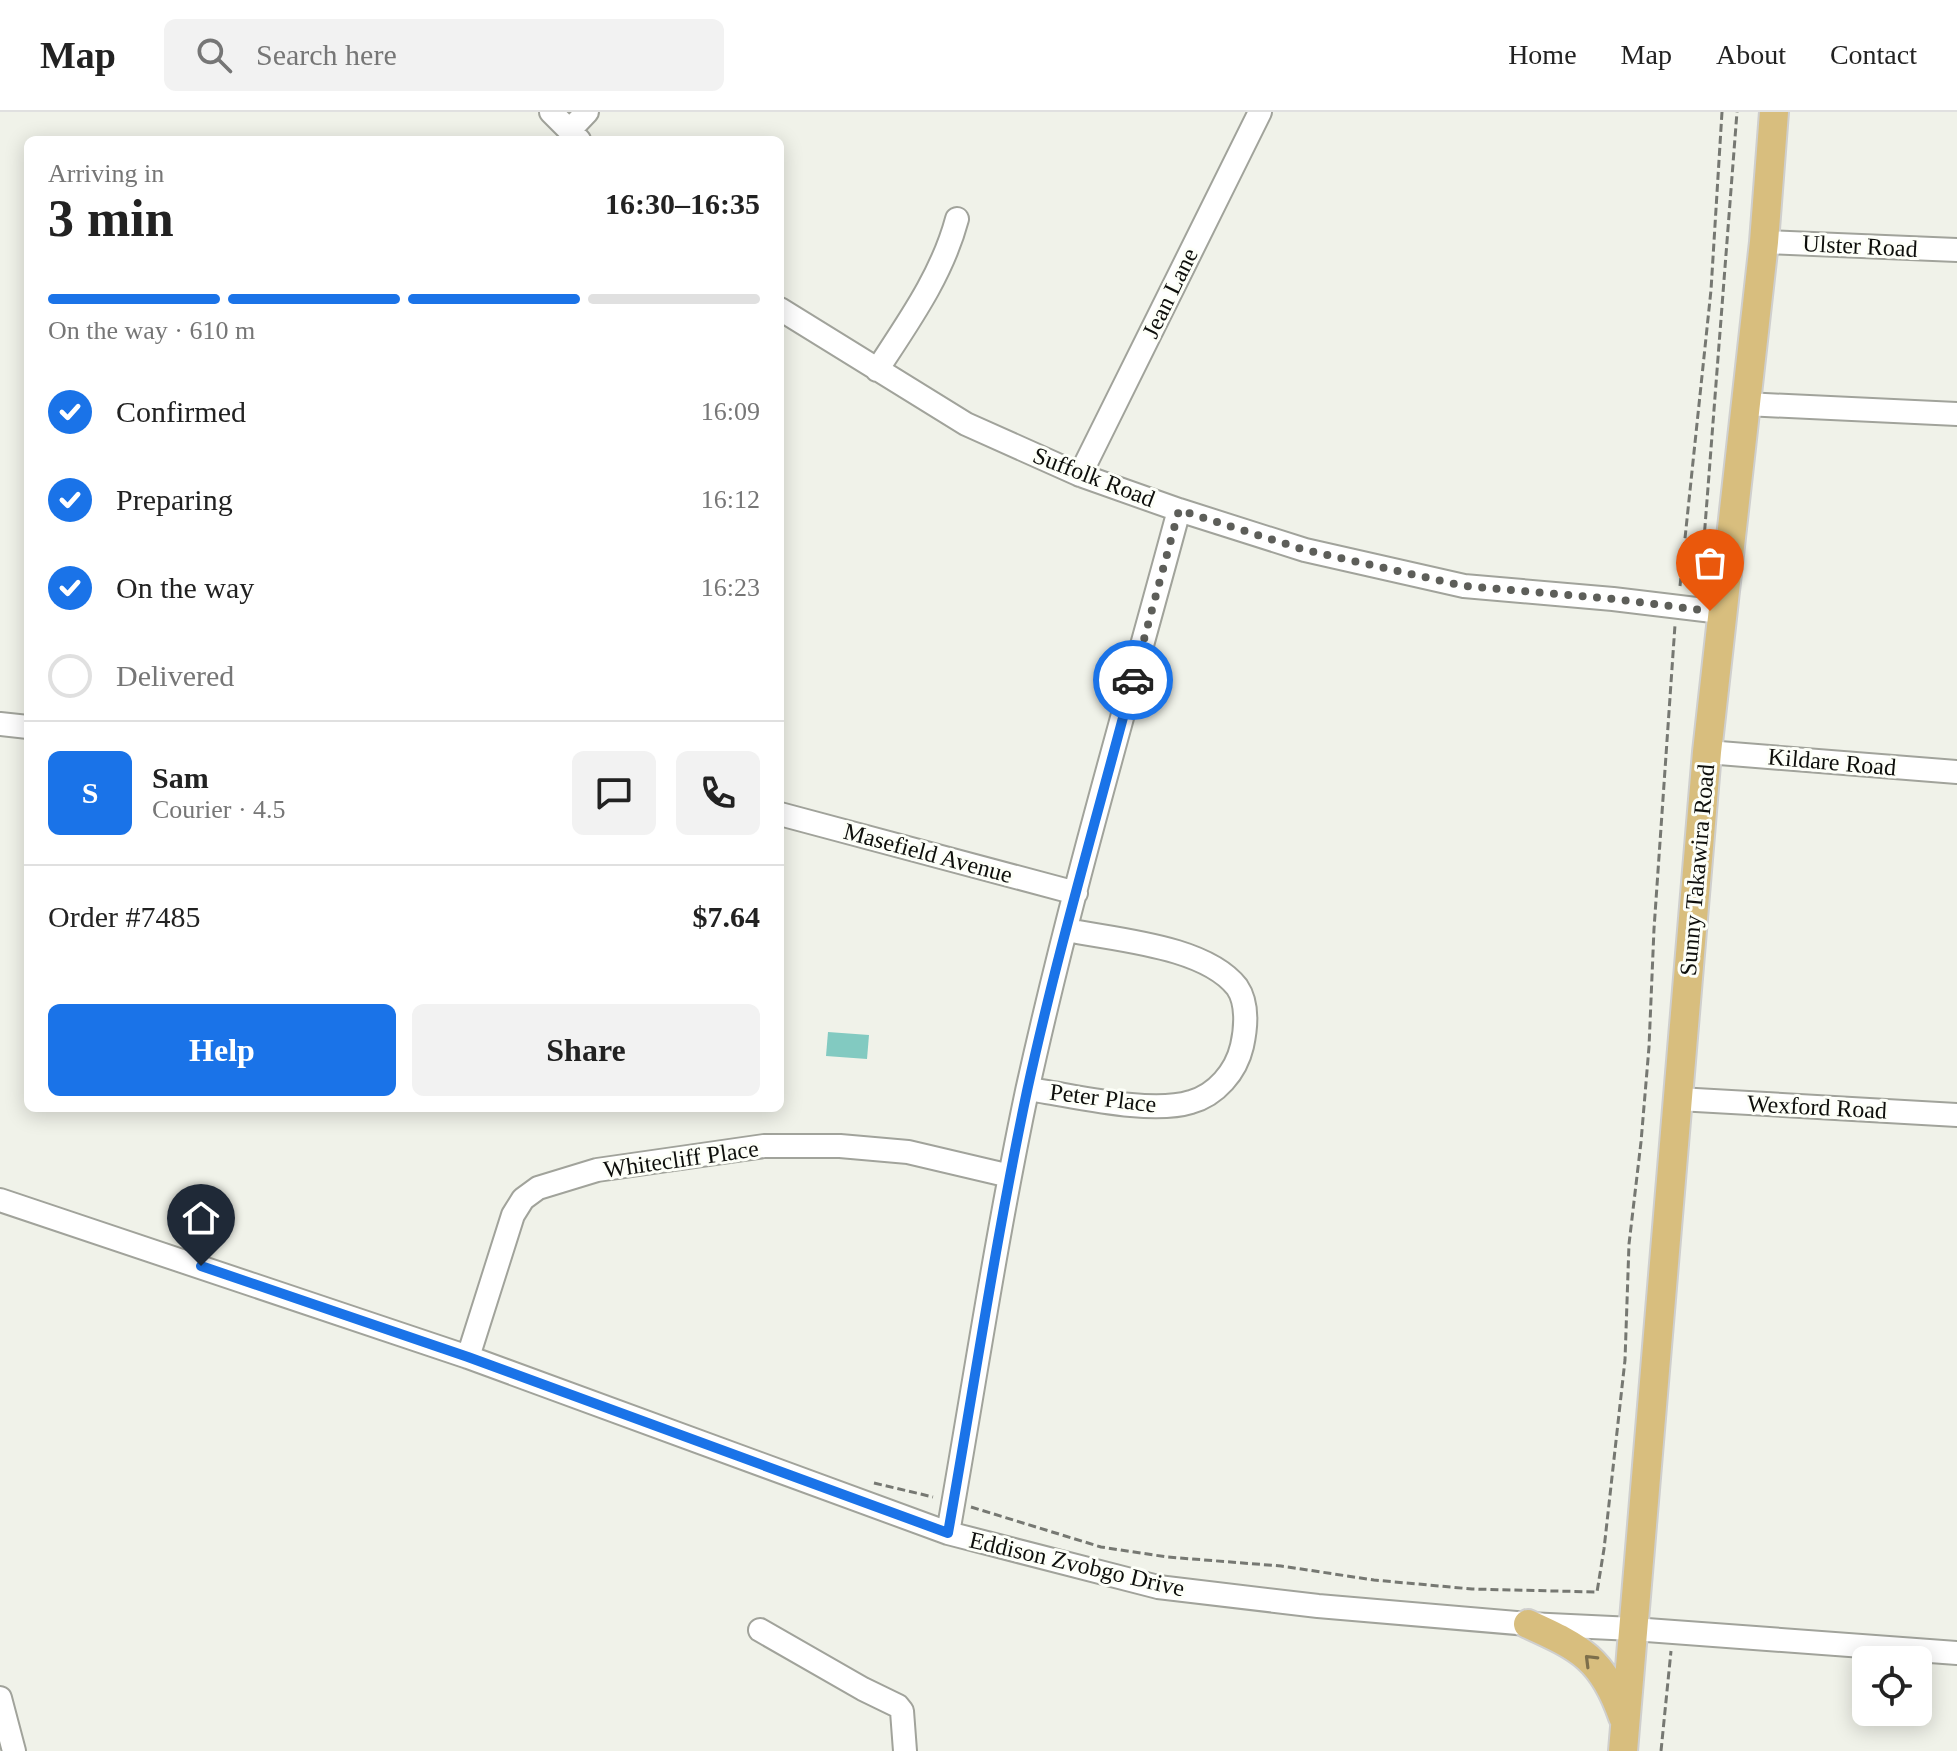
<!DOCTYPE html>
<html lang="en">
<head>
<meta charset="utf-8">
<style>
  :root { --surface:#fff; --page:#f2f2f2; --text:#222; --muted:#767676; --line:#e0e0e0; --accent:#1a73e8 }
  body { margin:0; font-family:"Times New Roman",serif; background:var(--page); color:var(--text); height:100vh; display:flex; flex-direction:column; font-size:30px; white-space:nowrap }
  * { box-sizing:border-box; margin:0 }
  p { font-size:26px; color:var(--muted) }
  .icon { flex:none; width:44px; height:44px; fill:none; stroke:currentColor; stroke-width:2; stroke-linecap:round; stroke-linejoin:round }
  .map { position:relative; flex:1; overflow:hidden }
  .sheet { position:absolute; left:24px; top:24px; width:760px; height:976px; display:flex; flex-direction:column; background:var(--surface); border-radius:12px; box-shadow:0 4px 20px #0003 }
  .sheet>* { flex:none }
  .buttons { position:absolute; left:1852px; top:1534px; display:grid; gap:16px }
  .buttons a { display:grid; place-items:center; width:80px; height:80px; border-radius:12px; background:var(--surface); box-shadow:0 4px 20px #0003; font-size:40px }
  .pin { position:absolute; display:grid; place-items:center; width:68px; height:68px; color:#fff; margin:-82px -34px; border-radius:50% 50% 50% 0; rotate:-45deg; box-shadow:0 0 8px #0007 }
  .pin .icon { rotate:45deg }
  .courier { position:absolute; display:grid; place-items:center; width:80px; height:80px; margin:-40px; border:6px solid #1a73e8; border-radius:50%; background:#fff; color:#222; box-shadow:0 2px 10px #0007 }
  .summary em { font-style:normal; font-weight:700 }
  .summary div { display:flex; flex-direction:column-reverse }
  .summary { display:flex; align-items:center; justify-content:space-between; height:136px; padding:0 24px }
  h1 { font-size:52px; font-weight:700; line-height:60px }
  .bar { display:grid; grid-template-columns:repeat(4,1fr); gap:12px 8px; align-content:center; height:96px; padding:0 24px }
  .bar i { height:10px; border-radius:6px; background:var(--line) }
  .bar .current { background:var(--accent) }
  .bar p { grid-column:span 4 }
  .line { display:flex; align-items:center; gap:20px; padding:0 24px; border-top:2px solid var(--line) }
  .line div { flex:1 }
  .round { display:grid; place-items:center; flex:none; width:84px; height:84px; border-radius:12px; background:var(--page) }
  ol { padding:0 24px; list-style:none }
  li { display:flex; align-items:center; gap:24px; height:88px }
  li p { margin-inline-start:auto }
  li .icon { padding:8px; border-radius:50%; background:var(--accent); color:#fff; stroke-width:4 }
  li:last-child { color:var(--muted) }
  li i { width:44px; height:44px; border:4px solid var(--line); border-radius:50% }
  .button { display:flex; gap:16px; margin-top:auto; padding:16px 24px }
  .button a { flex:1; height:92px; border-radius:12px; background:var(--accent); color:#fff; font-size:32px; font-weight:700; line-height:92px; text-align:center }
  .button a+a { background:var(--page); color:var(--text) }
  header { display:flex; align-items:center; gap:48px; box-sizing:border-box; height:112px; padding:0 40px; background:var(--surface); border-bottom:2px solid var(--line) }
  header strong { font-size:38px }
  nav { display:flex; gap:44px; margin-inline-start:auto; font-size:28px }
  .search { width:560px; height:72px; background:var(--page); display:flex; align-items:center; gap:20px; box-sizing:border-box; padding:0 28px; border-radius:12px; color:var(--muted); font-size:30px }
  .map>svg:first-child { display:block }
  .water { fill:#82cac1 }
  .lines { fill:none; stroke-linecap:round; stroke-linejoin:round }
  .minor-casing { stroke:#a1a39b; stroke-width:26 }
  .major-casing { stroke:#cfcfce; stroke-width:32 }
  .path { stroke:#767872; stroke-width:3; stroke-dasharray:8 4; stroke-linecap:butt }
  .minor { stroke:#fff; stroke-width:22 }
  .major { stroke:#d8be7e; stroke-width:28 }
  .oneway { stroke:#7d6f4b }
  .done { stroke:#5d5e59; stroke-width:8; stroke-dasharray:0 14.4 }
  .route { stroke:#1a73e8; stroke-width:10 }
  .labels { text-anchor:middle; stroke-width:6; stroke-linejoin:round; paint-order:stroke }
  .street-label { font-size:24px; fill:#0e0f0c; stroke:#fdfff8 }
</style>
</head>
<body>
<header>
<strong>Map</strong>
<div class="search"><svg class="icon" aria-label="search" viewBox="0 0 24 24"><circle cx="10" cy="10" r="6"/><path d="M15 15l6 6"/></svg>Search here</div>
<nav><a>Home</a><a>Map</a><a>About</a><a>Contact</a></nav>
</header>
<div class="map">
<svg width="1957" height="1639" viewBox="0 0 1957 1639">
  <rect width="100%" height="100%" fill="#f0f2e9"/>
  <path class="water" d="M828 920 869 923 867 947 826 944Z"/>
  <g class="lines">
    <defs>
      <path id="minor" d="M551 0 579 28
        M569 19 587 0
        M1764 130 1957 138
        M780 197 966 312 1080 363 1179 398 1305 438 1464 474 1613 487 1721 500
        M877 258C909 209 942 163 957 107
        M1745 292 1957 302
        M1080 363 1260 0
        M0 612 28 615
        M1707 640 1957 660
        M780 702 1076 781
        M1028 977C1072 983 1149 1003 1191 990 1216 983 1236 960 1242 934 1246 916 1248 891 1237 875 1205 834 1116 828 1067 818
        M1678 987 1957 1003
        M0 1088 468 1245 948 1421 1158 1475 1318 1494 1528 1512 1633 1517 1957 1541
        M468 1245 513 1103 523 1087 538 1076 597 1058 764 1034H840L908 1040 1010 1064
        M948 1421C974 1274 996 1126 1027 979 1070 784 1127 591 1179 398
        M760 1518 863 1577 898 1594 902 1599 905 1639
        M0 1586 14 1639"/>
      <path id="major" d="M1528 1512C1581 1536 1603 1547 1623 1605
        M1623 1639 1707 640 1764 130 1774 0"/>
    </defs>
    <use href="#minor" class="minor-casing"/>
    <use href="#major" class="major-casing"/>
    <path class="path" d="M1680 474 1711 178 1722 0
      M1700 479 1737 0
      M874 1371 933 1385
      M971 1395 1101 1435 1167 1445 1281 1454 1374 1468 1472 1477 1597 1480 1604 1437 1625 1248 1629 1132 1641 1030 1649 935 1654 817 1675 513
      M1661 1639 1671 1539"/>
    <use href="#minor" class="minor"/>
    <use href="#major" class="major"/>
  </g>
  <defs><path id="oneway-chevron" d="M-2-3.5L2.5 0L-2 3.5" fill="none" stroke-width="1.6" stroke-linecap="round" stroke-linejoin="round" transform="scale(2)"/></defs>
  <use class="oneway" href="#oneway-chevron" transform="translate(1590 1548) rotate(-135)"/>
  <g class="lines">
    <path class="done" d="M1133 568 1179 398 1305 438 1464 474 1613 487 1710 499"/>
    <path class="route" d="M201 1154 468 1245 948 1421C974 1274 996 1126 1027 979 1057 841 1097 705 1133 568"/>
  </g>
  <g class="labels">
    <g class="street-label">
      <text transform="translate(1860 134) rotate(3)" y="8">Ulster Road</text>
      <text transform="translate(1170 181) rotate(-64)" y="8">Jean Lane</text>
      <text transform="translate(1094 365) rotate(21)" y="8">Suffolk Road</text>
      <text transform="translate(1832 650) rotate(5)" y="8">Kildare Road</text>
      <text transform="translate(928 741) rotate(15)" y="8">Masefield Avenue</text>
      <text transform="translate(1697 758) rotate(-85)" y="8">Sunny Takawira Road</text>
      <text transform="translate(1103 986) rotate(7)" y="8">Peter Place</text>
      <text transform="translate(1817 995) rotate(3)" y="8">Wexford Road</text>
      <text transform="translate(681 1047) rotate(-8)" y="8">Whitecliff Place</text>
      <text transform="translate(1077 1452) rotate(13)" y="8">Eddison Zvobgo Drive</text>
    </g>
  </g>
</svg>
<div class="buttons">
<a><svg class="icon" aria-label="locate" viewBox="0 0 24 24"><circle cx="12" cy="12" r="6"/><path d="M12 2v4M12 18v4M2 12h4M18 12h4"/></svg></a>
</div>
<div class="pin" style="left:1710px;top:499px;background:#ea580c"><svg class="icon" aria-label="bag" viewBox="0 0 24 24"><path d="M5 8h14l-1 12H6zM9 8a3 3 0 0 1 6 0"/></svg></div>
<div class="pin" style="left:201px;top:1154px;background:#1f2937"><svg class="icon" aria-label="home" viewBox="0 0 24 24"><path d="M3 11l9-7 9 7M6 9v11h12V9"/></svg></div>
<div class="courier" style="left:1133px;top:568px"><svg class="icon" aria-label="car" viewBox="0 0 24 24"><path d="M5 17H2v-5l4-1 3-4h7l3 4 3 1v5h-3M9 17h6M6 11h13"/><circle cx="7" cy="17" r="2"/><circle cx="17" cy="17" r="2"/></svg></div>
<section class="sheet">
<div class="summary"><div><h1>3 min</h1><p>Arriving in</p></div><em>16:30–16:35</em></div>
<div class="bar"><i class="current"></i><i class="current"></i><i class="current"></i><i></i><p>On the way · 610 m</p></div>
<ol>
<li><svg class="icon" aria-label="check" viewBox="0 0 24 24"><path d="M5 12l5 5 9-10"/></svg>Confirmed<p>16:09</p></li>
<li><svg class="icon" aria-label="check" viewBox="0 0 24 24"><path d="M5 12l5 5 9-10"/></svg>Preparing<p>16:12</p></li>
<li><svg class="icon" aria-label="check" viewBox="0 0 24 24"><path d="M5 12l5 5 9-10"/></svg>On the way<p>16:23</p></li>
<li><i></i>Delivered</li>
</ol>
<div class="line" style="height:144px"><b class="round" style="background:var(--accent);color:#fff">S</b><div><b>Sam</b><p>Courier · 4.5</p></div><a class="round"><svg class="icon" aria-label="chat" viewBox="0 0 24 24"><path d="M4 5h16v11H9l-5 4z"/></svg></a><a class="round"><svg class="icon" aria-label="phone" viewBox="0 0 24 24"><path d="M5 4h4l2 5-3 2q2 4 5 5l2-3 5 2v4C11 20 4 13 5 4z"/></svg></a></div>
<div class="line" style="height:104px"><div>Order #7485</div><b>$7.64</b></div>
<div class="button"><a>Help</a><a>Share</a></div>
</section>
</div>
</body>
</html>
